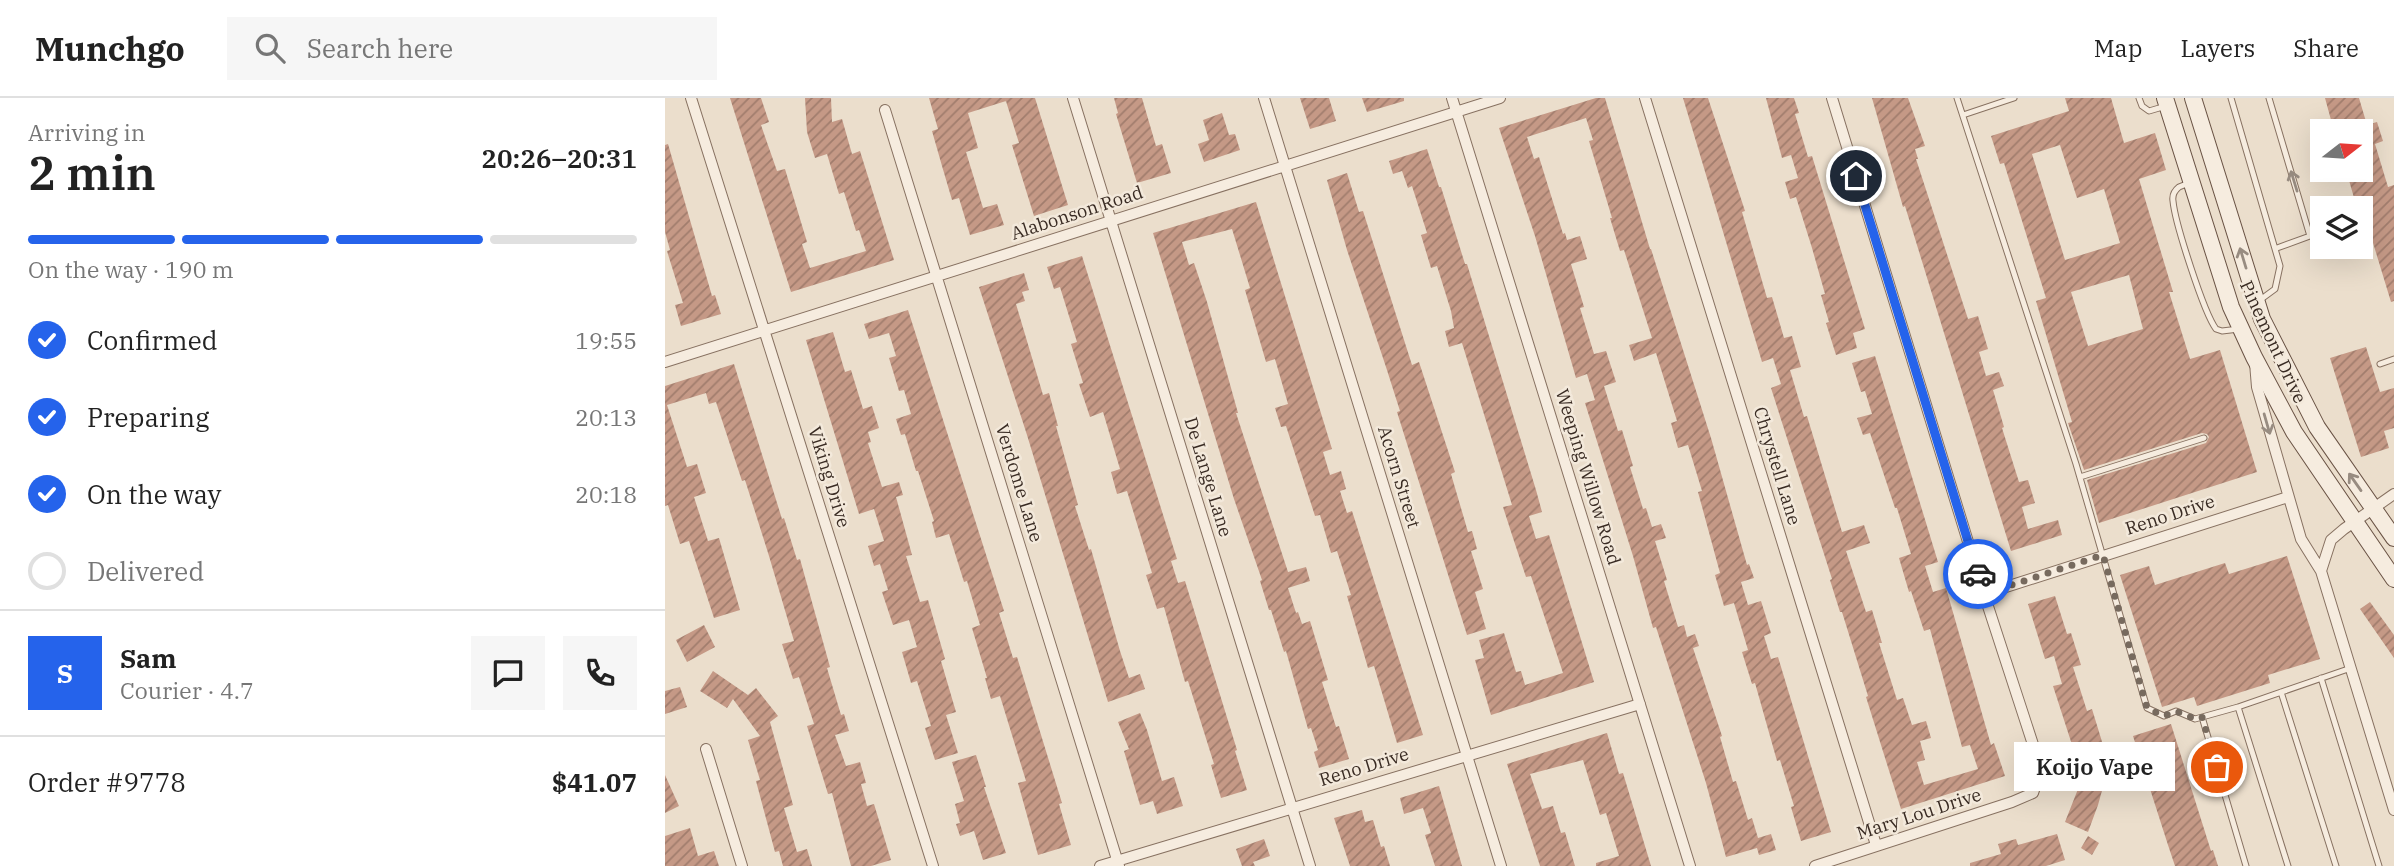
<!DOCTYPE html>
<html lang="en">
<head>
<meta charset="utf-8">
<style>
  :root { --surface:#fff; --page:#f6f6f6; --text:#222; --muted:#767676; --line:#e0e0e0; --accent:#2563eb }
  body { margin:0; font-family:"IBM Plex Serif",serif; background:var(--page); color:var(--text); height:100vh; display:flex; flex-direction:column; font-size:26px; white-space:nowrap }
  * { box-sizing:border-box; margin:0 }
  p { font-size:23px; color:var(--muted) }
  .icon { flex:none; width:38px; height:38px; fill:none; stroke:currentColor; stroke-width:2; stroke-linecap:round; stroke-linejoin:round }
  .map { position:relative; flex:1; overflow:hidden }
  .details { display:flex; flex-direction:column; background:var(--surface); width:665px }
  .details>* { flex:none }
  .needle { width:46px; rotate:73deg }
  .fabs { position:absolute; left:1645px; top:21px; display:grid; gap:14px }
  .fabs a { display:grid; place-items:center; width:63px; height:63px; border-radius:0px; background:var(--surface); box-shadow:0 7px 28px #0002; font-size:35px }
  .pin { position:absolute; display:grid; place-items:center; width:60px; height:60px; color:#fff; margin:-30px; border:4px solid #fff; border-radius:50%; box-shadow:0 2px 7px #0007 }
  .courier { position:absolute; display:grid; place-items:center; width:70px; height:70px; margin:-35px; border:5px solid #2563eb; border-radius:50%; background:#fff; color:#222; box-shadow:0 2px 9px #0007 }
  .bubble { position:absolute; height:49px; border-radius:0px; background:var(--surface); box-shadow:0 7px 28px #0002; font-size:23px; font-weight:600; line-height:49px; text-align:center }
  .head em { font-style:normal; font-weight:600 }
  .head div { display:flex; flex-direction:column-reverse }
  .head { display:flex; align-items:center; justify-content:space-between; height:119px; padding:0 28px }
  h1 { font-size:46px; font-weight:600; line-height:52px }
  .bar { display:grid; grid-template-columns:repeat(4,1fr); gap:10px 7px; align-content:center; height:84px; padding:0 28px }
  .bar i { height:9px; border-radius:5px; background:var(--line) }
  .bar .on { background:var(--accent) }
  .bar p { grid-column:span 4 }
  .line { display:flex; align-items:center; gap:18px; padding:0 28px; border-top:2px solid var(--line) }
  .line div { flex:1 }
  .round { display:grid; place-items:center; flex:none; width:74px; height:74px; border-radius:0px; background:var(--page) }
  ol { padding:0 28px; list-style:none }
  li { display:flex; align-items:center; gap:21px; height:77px }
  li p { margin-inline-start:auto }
  li .icon { padding:7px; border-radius:50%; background:var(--accent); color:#fff; stroke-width:4 }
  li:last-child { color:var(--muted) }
  li i { width:38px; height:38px; border:4px solid var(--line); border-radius:50% }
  header { display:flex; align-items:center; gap:42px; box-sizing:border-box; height:98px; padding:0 35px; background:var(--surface); border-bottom:2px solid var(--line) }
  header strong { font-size:33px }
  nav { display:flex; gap:38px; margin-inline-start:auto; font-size:24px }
  .search { width:490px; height:63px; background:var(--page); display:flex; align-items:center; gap:18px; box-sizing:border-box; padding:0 24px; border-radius:0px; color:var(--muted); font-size:26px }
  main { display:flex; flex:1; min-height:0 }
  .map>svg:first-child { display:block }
  .building { fill:url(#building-hatch); fill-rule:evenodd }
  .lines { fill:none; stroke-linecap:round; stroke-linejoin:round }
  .lane-casing { stroke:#877161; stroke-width:7 }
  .street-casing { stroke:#877161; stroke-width:12 }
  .secondary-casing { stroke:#695244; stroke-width:18 }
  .lane { stroke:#f6ecdf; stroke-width:5 }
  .street { stroke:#f6ecdf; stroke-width:10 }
  .secondary { stroke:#f6ecdf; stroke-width:16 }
  .oneway { stroke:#988c81 }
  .done { stroke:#776a5e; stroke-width:7; stroke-dasharray:0 12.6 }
  .route { stroke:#2563eb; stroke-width:9 }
  .labels { text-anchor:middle; stroke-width:5; stroke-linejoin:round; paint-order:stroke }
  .street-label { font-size:18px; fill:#392b23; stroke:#f3e9db }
</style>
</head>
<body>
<header>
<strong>Munchgo</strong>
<div class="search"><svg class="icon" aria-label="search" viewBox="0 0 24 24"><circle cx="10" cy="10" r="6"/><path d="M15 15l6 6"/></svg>Search here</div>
<nav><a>Map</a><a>Layers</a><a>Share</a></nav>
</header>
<main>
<section class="details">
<div class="head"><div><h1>2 min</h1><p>Arriving in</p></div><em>20:26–20:31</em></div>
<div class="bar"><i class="on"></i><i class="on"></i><i class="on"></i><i></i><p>On the way · 190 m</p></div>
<ol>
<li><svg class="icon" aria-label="check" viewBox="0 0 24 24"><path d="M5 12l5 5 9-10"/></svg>Confirmed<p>19:55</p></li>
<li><svg class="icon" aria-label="check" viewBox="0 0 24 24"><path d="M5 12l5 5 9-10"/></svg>Preparing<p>20:13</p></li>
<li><svg class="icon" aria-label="check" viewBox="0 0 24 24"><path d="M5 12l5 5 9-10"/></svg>On the way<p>20:18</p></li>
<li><i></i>Delivered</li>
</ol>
<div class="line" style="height:126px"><b class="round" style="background:var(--accent);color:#fff">S</b><div><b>Sam</b><p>Courier · 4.7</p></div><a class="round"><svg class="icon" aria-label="chat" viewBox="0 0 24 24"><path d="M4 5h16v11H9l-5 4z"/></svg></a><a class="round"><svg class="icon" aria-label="phone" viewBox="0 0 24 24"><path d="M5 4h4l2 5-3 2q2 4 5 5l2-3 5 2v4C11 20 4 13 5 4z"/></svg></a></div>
<div class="line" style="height:91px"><div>Order #9778</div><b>$41.07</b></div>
</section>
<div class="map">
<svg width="1729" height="768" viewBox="0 0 1729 768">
  <defs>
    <pattern id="building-hatch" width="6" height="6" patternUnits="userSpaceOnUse" patternTransform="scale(1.75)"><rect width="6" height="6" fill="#c59986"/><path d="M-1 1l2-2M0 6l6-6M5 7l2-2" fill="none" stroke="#a17d6d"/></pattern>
  </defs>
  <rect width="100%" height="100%" fill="#ebdecc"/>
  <path class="building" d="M65 0H96L104 24 96 27 112 73 120 71 142 144 137 146 145 170 201 153 194 132 191 133 179 94 174 96 162 56 150 60 142 34 140 0H166L167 24 177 21 187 56 195 53 229 162 126 194Z
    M264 0H340L341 3 303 15 313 50 301 54 318 110 332 106 339 127 305 137 294 100 287 102 277 68 267 33 273 31Z
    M340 0H370L403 107 369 118 347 47 354 45Z
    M449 0H477L491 48 497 46 506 75 472 85 451 16 453 15Z
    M635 0H664L671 23 645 31Z
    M697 0H739V3L702 14Z
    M931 0H940L985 151H986L1046 340 1082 467 1084 466 1089 480 1076 484 1083 507 1096 503 1106 535 1099 538 1106 561 1113 559 1166 734 1136 743 1126 709 1129 708 1115 662 1112 663 1090 585 1087 586 1077 554 1083 552 1069 505 1059 508 1050 477 1055 475 1033 394 1037 393 1023 347 1013 350 1006 325 1012 323 991 255 969 263 964 247 987 240 959 152 955 153 945 120H947L924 43 928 42 921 20 862 39 869 61 874 59 898 136 900 135 902 142 915 138 922 161 906 166 919 209 915 210 929 256 941 253 951 284 939 288 953 333 957 332 968 368 965 369 978 411 981 410 987 429 996 426 1001 440 990 443 1002 482 999 483 1013 529 1019 527 1022 539 1030 536 1034 548 1028 550 1057 638 1055 639 1068 684 1071 683 1083 722 1087 720 1093 740 1106 736 1111 752 1094 757 1092 750 1061 759 1041 685 991 529 988 530 968 458 920 305 930 302 922 276 911 280 870 138 834 30Z
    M1018 0H1043L1080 113 1077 114 1102 200 1107 199 1119 240 1127 238 1136 269 1125 272 1139 319 1142 318 1177 434 1199 427 1205 445 1181 453 1201 514 1207 512 1217 545H1214L1232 602 1238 600 1247 627 1261 623 1266 640 1255 643 1260 662 1252 664 1259 687 1313 671 1305 647 1297 649 1265 531 1259 533 1246 493 1244 494 1234 460 1246 456 1232 410H1230L1205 335 1198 337 1192 320 1207 316 1200 293 1196 294 1187 265 1210 258 1273 464 1260 468 1268 494 1281 490 1326 647 1329 645 1340 678 1236 711 1201 599 1203 598 1177 514H1175L1165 482 1167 481 1106 290 1116 286 1108 260 1097 264Z
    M1101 0H1129L1134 15 1130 16 1143 59 1147 58 1200 231 1188 235 1192 250 1171 257 1161 225 1164 224 1156 197 1160 196 1147 150 1131 99 1125 101 1120 84 1133 80 1126 57 1117 60Z
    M1207 0H1243L1260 48 1250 51 1253 61H1251L1303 221 1313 218 1323 251 1314 254 1321 278 1334 274 1339 288 1328 292 1339 329 1337 330 1354 384 1363 382 1370 405 1357 409 1363 431 1393 422 1397 437 1346 453 1240 108 1238 109Z
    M1400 0H1446L1459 45 1490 35 1501 72 1474 81 1508 194H1504L1525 261 1555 252 1592 374 1434 425 1422 382 1541 345 1544 339 1542 336 1537 335 1419 372 1403 325 1407 324 1371 203 1381 200 1339 65 1335 66 1326 38 1404 13ZM1395 47 1412 100 1439 91 1455 145 1400 162 1367 56ZM1464 177 1478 231 1423 248 1406 194Z
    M1660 0H1694L1702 27 1712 24 1718 43 1710 46 1723 89 1729 87V203L1726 204 1705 135 1700 137 1696 122V110H1692L1681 72H1696V33H1669Z
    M557 15 564 37 570 36 575 52 539 64 533 46 544 42 538 22Z
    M3 46 47 198 50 197 56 216 16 228 10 207 18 205 2 153 5 152 0 134V47Z
    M762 51 774 89H776L800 166H802L871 392 877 414 864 418 871 441 884 437 929 584 826 617 810 562 819 560 814 542 839 535 851 574 856 573 860 587 898 575 866 478 861 479 848 440 838 409 847 407 797 245 784 249 780 233 789 230 786 213 772 168 766 170 756 137 762 135 747 88 743 90 737 73 728 76 724 63Z
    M682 75 694 114 698 113 747 267 754 264 790 374 786 376 803 434 807 433 812 451 806 453 818 491 810 494 821 531 802 537 732 314 735 313 721 269 682 152 662 82Z
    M591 104 667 351 658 354 665 377 676 373 681 391 675 393 682 415 687 413 758 637 732 645 709 568 703 570 682 498 686 497 672 453 666 455 655 417 650 418 621 328 616 329 610 310 623 306 610 261 601 264 580 192 585 190 567 131 517 144 524 167 529 165 542 204 573 315H571L623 474 641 469 645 483 623 490 631 515 633 514 637 526 645 523 663 582 657 584 671 629 674 628 684 661 654 670 649 654 653 652 646 630 643 631 621 553 619 554 606 512H604L595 483 597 482 569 401 488 135Z
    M417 158 500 423 512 461 506 463 513 485 520 483 572 652 570 653 582 692 556 700 546 667 549 666 523 583 520 584 499 509 492 511 481 477 487 475 462 393 452 396 446 374 455 371 438 314 425 319 414 286 418 285 406 246 412 244 395 189 389 191 382 169Z
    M359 175 364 192 357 194 360 203 351 206 378 297 384 295 393 328H391L413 407 410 408 424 452 426 451 455 553 464 580 475 576 480 591 443 604 362 337 314 189Z
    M243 212 339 513 334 515 348 560 352 559 397 705 394 706 406 747 373 757 353 685 361 683 335 598 326 601 320 580H322L307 530 315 527 302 483 299 484 284 436 271 440 267 424 269 423 253 373H251L240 336 236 337 231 321 246 316 239 292 234 293 224 260 231 258 224 235 204 241 199 226Z
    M168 234 180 274 186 272 198 311 207 308 214 330 203 334 206 344 203 345 217 389 234 384 238 397 231 399 247 457 241 458 255 504 263 502 280 561 276 563 291 614 281 617 293 655 270 662 260 630 266 628 252 583 246 585 237 554 252 549 244 522 228 527 217 494 223 492 215 466 209 468 203 448 219 443 209 411 194 416 141 242Z
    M1701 249 1715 294 1729 290V330L1719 333 1724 350 1696 359 1665 260Z
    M69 266 117 421 119 420 132 462 135 461 165 569 162 570 176 617 179 616 184 633 170 637 181 668 195 664 201 685 196 686 202 708 209 706 226 762 206 768H186L167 695 163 696 142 628 149 626 134 579 128 581 117 546 129 543 104 458 80 382 77 383 51 304 44 306 41 295 2 307 22 369 32 366 41 395 29 399 43 443 54 440 75 512 49 520 24 443 15 446 3 407 0 408V288Z
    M1622 458 1655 561 1603 577 1605 585 1532 608 1529 599 1497 609 1455 477 1484 468 1490 487 1560 465 1564 476Z
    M1390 498 1402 536 1406 535 1416 567 1408 569 1422 613 1427 611 1438 647 1410 656 1388 588 1397 586 1389 558 1380 561 1363 506Z
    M1705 504 1729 537V560L1695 511Z
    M39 527 50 549 22 564 11 542Z
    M48 573 83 597 91 590 113 618 105 624 128 707 119 710 132 754 142 751 147 768H118L114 753 110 754 91 683 95 682 83 642 95 638 68 601 62 610 35 593Z
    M15 589 22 609 0 616V593Z
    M475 615 482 632 497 683 509 679 518 708 492 716 488 703 475 707 459 653 464 651 453 624Z
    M1506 626 1546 753 1548 752 1553 768H1510L1503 747 1468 638Z
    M942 635 954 676 958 675 986 768H931V765L954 758 941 715 935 717 918 662 865 676 877 711 888 708 896 735 900 734 910 768H875L842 666Z
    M311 657 321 689H319L341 755 318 762 309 733 295 738 291 726 295 725 290 706 299 703 287 664Z
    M1419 664 1443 671 1433 707 1423 734 1400 724 1413 691Z
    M0 677 14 708 0 715Z
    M774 688 795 761 797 768H770L760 737 766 735 758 710 739 716 735 700Z
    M697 712 700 724 708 722 716 749 719 748 725 768H685L669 720Z
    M25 730 33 758 49 753 54 768H0V738Z
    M1392 736 1400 762 1381 768H1305V765L1336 756 1333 746 1351 741 1353 747Z
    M1423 738 1434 745 1427 757 1416 750Z
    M599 741 605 758 588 764 590 768H577L571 751Z"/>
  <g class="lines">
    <defs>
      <path id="lane" d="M1292 0 1411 366 1482 610 1499 618 1511 613 1530 621 1573 609
        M1474 0 1477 8 1484 13 1501 8
        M1566 0 1615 168 1610 191 1595 202
        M1604 0 1645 138 1612 150
        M1298 17 1349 0
        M1524 85 1514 89C1509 93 1507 97 1508 103 1510 125 1539 215 1551 231L1557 233 1574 231
        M1715 266 1729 261
        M1415 379 1539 340
        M1656 580 1714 768
        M1616 594 1671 768
        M1537 619 1581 768
        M1623 768 1573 609 1686 570"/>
      <path id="street" d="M26 0 268 768
        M408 0 645 768
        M599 0 836 768
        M787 0 1025 768
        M980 0 1211 747
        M220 12 454 768
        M0 264 835 0
        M1590 265 1592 289 1636 441 1656 473
        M1729 396 1679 431 1666 442 1656 473 1729 712
        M1319 496 1623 399
        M41 651 77 768
        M435 768 975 606
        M1150 768 1347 704 1368 695 1376 671 1319 496 1167 0"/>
      <path id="secondary" d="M1500 0 1566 209 1589 259 1629 334 1729 481
        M1528 0 1597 221 1652 329 1729 440"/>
    </defs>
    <use href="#lane" class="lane-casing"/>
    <use href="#street" class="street-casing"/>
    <use href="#secondary" class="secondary-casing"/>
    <use href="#lane" class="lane"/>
    <use href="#street" class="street"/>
    <use href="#secondary" class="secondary"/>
  </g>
  <defs><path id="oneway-shaft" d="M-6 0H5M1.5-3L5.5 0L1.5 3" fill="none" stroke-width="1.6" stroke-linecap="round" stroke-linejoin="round" transform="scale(1.75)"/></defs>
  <g class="oneway">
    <use href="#oneway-shaft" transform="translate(1629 83) rotate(-107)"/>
    <use href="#oneway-shaft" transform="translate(1578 160) rotate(-107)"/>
    <use href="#oneway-shaft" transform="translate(1602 326) rotate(74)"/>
    <use href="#oneway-shaft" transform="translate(1690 384) rotate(-125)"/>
  </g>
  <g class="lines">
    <path class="done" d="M1313 476 1319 496 1438 457 1482 610 1499 618 1511 613 1530 621 1537 619 1552 669"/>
    <path class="route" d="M1191 78 1313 476"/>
  </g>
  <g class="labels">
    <g class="street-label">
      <text transform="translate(412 115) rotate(-18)" y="6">Alabonson Road</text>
      <text transform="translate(1608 244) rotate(65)" y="6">Pinemont Drive</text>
      <text transform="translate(1112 368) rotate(73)" y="6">Chrystell Lane</text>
      <text transform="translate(164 379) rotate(73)" y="6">Viking Drive</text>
      <text transform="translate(543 379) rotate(73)" y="6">De Lange Lane</text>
      <text transform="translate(734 379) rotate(73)" y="6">Acorn Street</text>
      <text transform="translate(923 379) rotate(73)" y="6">Weeping Willow Road</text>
      <text transform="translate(354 385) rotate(73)" y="6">Verdome Lane</text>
      <text transform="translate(1505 417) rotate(-18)" y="6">Reno Drive</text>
      <text transform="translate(699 669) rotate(-17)" y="6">Reno Drive</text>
      <text transform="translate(1254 716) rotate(-18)" y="6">Mary Lou Drive</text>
    </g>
  </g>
</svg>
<div class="fabs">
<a><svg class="needle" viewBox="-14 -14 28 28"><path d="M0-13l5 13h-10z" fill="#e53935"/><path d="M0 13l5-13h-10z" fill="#767676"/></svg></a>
<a><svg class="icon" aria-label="layers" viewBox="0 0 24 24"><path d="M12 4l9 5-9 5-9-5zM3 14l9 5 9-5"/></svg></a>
</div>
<div class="pin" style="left:1552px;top:669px;background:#ea580c"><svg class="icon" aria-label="bag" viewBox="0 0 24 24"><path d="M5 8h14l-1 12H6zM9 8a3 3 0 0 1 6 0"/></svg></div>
<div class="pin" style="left:1191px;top:78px;background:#1f2937"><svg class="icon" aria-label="home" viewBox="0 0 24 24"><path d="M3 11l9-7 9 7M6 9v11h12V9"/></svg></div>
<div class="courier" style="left:1313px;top:476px"><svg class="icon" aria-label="car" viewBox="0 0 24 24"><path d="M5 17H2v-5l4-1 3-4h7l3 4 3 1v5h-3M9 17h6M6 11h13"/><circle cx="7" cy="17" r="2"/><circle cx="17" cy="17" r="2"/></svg></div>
<div class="bubble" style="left:1349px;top:644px;width:161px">Koijo Vape</div>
</div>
</main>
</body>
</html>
